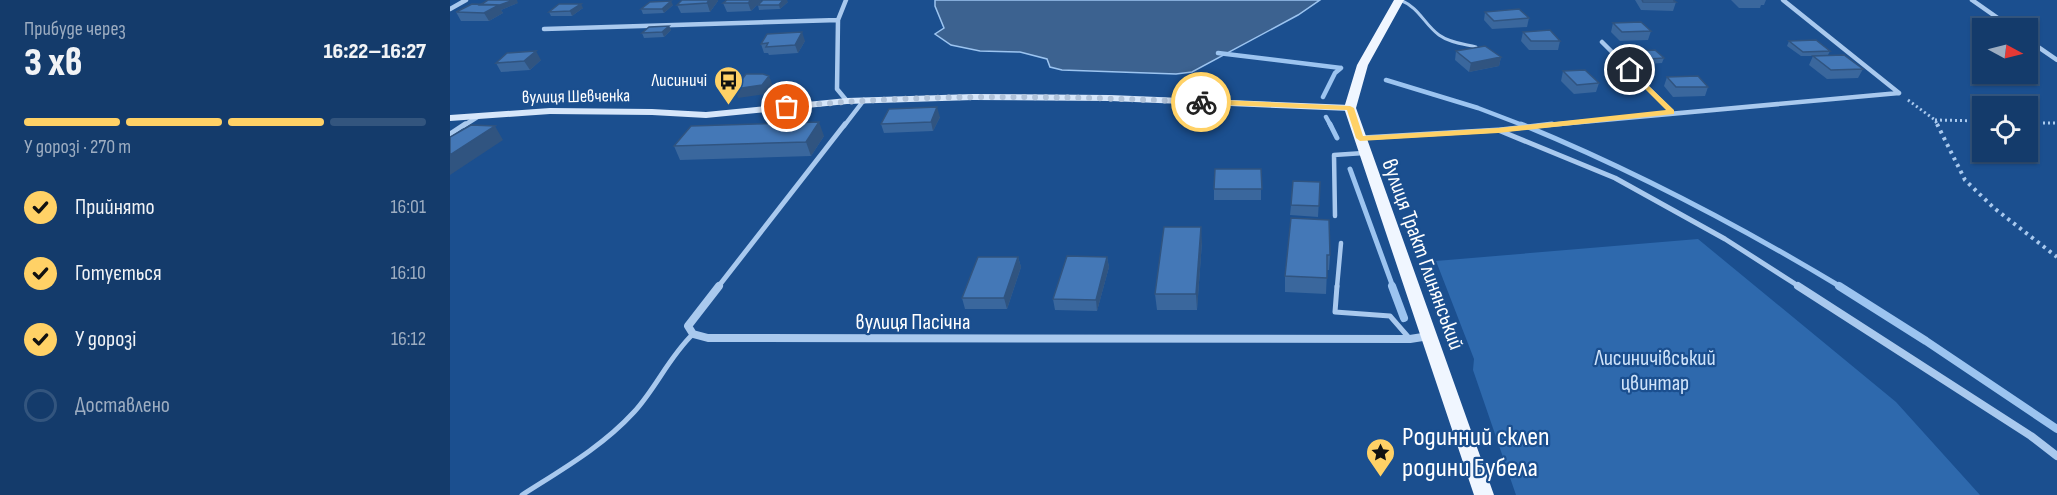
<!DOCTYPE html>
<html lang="uk">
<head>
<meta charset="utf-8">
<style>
  :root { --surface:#143b6b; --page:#214673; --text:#f1f3f6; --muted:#9dadc1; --line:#33557e; --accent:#ffd166 }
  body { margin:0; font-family:"Sofia Sans Condensed",sans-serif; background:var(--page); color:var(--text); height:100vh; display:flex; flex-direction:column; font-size:22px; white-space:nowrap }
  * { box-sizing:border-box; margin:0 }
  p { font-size:20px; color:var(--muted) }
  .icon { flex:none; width:33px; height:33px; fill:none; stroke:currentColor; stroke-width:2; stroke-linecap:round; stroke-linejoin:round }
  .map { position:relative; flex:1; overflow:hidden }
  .sheet { display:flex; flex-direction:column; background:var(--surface); width:450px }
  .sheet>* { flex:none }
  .needle { width:39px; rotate:97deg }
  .fabs { position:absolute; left:1522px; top:18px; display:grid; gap:12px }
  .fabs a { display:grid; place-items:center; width:66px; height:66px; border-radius:0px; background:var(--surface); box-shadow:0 2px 4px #0004,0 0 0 2px var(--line); font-size:30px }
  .pin { position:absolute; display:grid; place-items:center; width:51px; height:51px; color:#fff; margin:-26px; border:3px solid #fff; border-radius:50%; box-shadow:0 2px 6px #0007 }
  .courier { position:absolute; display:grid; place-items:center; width:60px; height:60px; margin:-30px; border:4px solid #ffd166; border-radius:50%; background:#fff; color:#222; box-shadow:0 2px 8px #0007 }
  .headline em { font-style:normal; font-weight:800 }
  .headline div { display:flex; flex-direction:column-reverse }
  .headline { display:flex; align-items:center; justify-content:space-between; height:102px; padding:0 24px }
  h1 { font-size:39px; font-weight:800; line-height:45px }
  .bar { display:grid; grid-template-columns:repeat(4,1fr); gap:9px 6px; align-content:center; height:72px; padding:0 24px }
  .bar i { height:8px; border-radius:4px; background:var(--line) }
  .bar .on { background:var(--accent) }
  .bar p { grid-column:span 4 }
  ol { padding:0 24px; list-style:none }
  li { display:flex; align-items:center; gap:18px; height:66px }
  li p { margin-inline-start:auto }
  li .icon { padding:6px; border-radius:50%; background:var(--accent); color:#111; stroke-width:4 }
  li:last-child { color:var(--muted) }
  li i { width:33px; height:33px; border:3px solid var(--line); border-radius:50% }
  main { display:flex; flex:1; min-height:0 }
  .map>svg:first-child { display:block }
  .green { fill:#2e69ad }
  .water { fill:#3c6290; stroke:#9cc4f0; stroke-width:1.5 }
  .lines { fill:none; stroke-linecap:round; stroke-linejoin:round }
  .stream-far2 { stroke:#9cc4f0; stroke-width:4.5 }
  .stream-far1 { stroke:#9cc4f0; stroke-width:5 }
  .stream { stroke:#9cc4f0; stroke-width:8 }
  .path-far1 { stroke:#a9c9ee; stroke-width:3; stroke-dasharray:2 3; stroke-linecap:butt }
  .path { stroke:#a9c9ee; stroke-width:4; stroke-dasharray:3 4.5; stroke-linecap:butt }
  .service-far2 { stroke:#a9c9ee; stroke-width:3 }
  .service-far1 { stroke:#a9c9ee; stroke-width:4.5 }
  .service { stroke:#a9c9ee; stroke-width:5 }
  .minor-far2 { stroke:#a9c9ee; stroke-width:4.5 }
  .minor-far1 { stroke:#a9c9ee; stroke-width:5 }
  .minor { stroke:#a9c9ee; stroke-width:8 }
  .secondary { fill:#d6e6fa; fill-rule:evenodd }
  .primary { fill:#f0f6ff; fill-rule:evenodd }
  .wall { fill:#3a679d }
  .shaded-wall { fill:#305480 }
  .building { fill:#4478b7; stroke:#305480; stroke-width:1.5 }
  .route { fill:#ffd166 }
  .done { stroke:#afc1d8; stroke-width:6; stroke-dasharray:0 10.8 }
  .labels { text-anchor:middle; stroke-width:4.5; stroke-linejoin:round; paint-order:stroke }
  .far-poi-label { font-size:18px; fill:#fff; stroke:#1b4f8f; text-anchor:end }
  .far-street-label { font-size:18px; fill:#fff; stroke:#1b4f8f }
  .street-label { font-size:22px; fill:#fff; stroke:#1b4f8f }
  .park-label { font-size:22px; fill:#cfe3fa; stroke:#1b4f8f }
  .near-poi-label { font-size:27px; fill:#fff; stroke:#1b4f8f; text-anchor:start }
</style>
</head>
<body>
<main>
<section class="sheet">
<div class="headline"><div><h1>3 хв</h1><p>Прибуде через</p></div><em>16:22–16:27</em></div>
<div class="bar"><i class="on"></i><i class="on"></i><i class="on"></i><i></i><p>У дорозі · 270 m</p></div>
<ol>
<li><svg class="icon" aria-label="check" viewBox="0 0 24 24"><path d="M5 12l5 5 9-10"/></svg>Прийнято<p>16:01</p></li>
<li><svg class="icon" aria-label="check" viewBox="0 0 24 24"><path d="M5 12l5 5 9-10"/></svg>Готується<p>16:10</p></li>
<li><svg class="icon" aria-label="check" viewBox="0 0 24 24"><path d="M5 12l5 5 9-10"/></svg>У дорозі<p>16:12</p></li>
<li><i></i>Доставлено</li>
</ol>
</section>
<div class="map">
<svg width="1607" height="495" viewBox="0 0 1607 495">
  <rect width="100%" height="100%" fill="#1b4f8f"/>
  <path class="green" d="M1248 239 1446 402 1530 495H1066L1023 370 1024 359 986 261Z"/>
  <path class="water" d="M485 0H870L848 15 742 72 726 74 612 70 600 67 597 59 570 52 530 51 501 45 485 34 494 28 485 6Z"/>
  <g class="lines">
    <path class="stream-far2" d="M768 53 891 68
      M936 80 1028 108 1075 126
      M873 97 885 73 891 68
      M876 117 881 126"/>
    <path class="stream-far1" d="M880 124 887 138
      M1071 124C1183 170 1288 225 1391 287
      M900 169 943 287"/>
    <path class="stream" d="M942 286 954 318
      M1389 286 1476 341 1607 429"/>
    <path class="path-far1" d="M1458 100 1485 120 1488 126
      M1485 120 1533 121
      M1578 123H1607"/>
    <path class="path" d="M1487 124 1515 180 1544 208 1607 257"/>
    <path class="service-far2" d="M950 0C969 7 974 24 989 35 1000 43 1014 44 1026 47"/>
    <path class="service-far1" d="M885 216 884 155 914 153
      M887 287 891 243"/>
    <path class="service" d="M887 286 885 312 940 316 960 339
      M72 495C111 470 152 447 184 412 206 388 219 357 243 334"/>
    <path class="minor-far2" d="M396 0 388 20 387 89 397 101
      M1333 0 1449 93
      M1522 0 1562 28
      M0 9 16 0
      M94 29 388 20
      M1578 40 1607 60
      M1152 42 1222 112
      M13 126 29 116
      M394 126 414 100
      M1088 126 1449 93"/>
    <path class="minor-far1" d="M1049 130 1102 124
      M0 134 15 124
      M910 138 1048 130 1165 178 1275 239 1350 287
      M268 287 395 124"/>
    <path class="minor" d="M269 286 238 326 243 334 258 338 960 339 979 336
      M1348 286 1581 436 1607 456"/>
    <path class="secondary" d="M523 94 660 95 900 105 905 108 900 111 660 101 523 100 397 104 256 118 202 115 100 114 0 121V115L100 108 202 109 256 112 397 98Z"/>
    <path class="primary" d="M944 0H954L918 65 906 108 1044 495H1024L894 108 907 65Z"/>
  </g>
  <path class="wall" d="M232 0H268V1L260 12 231 13 227 5Z
    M277 0H311V1L301 11 277 12 273 3Z
    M1185 0H1223L1226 2 1223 11 1191 10Z
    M1281 0H1316L1314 5H1311L1310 8H1289Z
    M338 2 330 9 309 10 308 5Z
    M68 3 51 10 53 13 39 21H11L6 12Z
    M223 5 214 13 193 14 191 9Z
    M133 8 122 16H101L99 12Z
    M1035 12 1079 18 1077 27 1042 29 1034 20Z
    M1163 23 1201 31 1198 40 1170 41 1161 32Z
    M219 26 221 30 214 37 194 38 192 33Z
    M1073 32 1110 41 1108 50H1079L1071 41Z
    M355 41 348 53 319 55 318 53H314L311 44Z
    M1339 41 1380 51 1378 55 1413 69 1408 78 1377 79 1359 65 1363 56H1351L1337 46Z
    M1006 51 1051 57 1049 66 1019 72 1005 60Z
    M1177 52 1214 58 1212 63 1184 65 1176 57Z
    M91 60 80 70 51 72 46 63Z
    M1113 71 1149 83 1146 92 1124 94 1111 81Z
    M1217 77 1258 87 1255 96 1223 97 1214 86Z
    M490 117 483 131 434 133 431 124Z
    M374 136 361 156 230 160 224 146Z
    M811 169V200H764V189Z
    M870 182 868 217 840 215 841 205Z
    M841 218 880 255 879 270H877L876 294 835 292V276Z
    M752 242 747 310H707L705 294Z
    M568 257 571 267 557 309H515L512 298Z
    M657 257 659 267 647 311 605 310 603 299Z"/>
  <path class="shaded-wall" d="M64 0H67L68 3 51 10 53 13 39 21 34 13 49 5Z
    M259 0H268V1L260 12 257 3Z
    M301 0H311V1L301 11 298 3Z
    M333 0H337L338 2 330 9 329 5Z
    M221 1 223 5 214 13 212 9Z
    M131 4 133 8 122 16 120 11Z
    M219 26 221 30 214 37 212 32Z
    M352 32 355 41 348 53 345 45Z
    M86 51 91 60 80 70 74 61Z
    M1051 57 1049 66 1019 72 1021 63Z
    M319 76 323 86 316 94 288 98 285 89Z
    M487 107 490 117 483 131 481 122Z
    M369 122 374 136 361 156 356 142Z
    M45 126 53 140 0 175V155Z
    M751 227 752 242 747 310 746 294Z
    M568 257 571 267 557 309 554 298Z
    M657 257 659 267 647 311 646 300Z"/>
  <path class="building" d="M38 0H64L47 6 49 5H30Z
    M232 0H259L257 3 227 5Z
    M277 0H301L298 3H273Z
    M313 0H333L329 5H308Z
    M1192 0H1223L1226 2H1193Z
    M221 1 212 9H191L200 2Z
    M22 4 49 5 34 13 6 12Z
    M109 4H131L120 11 99 12Z
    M1069 9 1079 18 1044 21 1035 12Z
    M1191 22 1201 31 1172 32 1163 23Z
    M219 26 212 32 192 33 199 27Z
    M1100 30 1110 41H1081L1073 32Z
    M352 32 345 45 316 47 318 43 311 44 317 34Z
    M1366 40 1380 51 1353 52 1339 41Z
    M1035 46 1051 57 1021 63 1006 51Z
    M1205 50 1214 58 1186 60 1177 52Z
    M86 51 74 61 46 63 57 53Z
    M1394 55 1413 69 1381 70 1363 56Z
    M1135 70 1149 83 1127 85 1113 71Z
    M296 74H313L319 76 312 85 285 89Z
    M1248 76 1258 87H1226L1217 77Z
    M487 107 481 122 431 124 439 109Z
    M369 122 356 142 224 146 241 126Z
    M21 125 45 126 0 155V137Z
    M765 169H811L812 189H764Z
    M843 181 870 182 869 206 841 205Z
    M841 218 879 220 880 255H877V278L835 276Z
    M714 227H751L746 294H705Z
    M617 256 657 257 646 300 603 299Z
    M528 257H568L554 298H512Z"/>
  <path class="route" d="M1180 68 1224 110V114L1048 133 910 141 906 138 897 110 751 104 747 102 751 99 900 106 904 108 913 136 1048 128 1216 110 1177 71Z"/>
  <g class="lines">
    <path class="done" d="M337 107C474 93 613 96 751 102"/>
  </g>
  <defs>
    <symbol id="bus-pin" viewBox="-11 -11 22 30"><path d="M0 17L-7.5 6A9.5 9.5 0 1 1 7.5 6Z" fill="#ffd166" stroke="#1b4f8f"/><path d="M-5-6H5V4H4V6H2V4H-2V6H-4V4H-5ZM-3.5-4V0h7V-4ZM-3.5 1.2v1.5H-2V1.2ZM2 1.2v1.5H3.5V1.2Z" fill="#111"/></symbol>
    <symbol id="sight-pin" viewBox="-11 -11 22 30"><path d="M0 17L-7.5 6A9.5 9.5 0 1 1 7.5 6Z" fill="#ffd166" stroke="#1b4f8f"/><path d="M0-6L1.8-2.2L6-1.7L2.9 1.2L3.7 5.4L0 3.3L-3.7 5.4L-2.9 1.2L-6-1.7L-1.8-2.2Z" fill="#111"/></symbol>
  </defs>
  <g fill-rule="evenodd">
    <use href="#bus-pin" x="262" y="64" width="33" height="45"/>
    <use href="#sight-pin" x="914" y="436" width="33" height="45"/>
  </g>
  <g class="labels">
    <g class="far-poi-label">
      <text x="257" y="86">Лисиничі</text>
    </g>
    <g class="far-street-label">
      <text transform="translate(126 96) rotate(-1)" y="6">вулиця Шевченка</text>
    </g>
    <g class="street-label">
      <text transform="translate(974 254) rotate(70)" y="8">вулиця Тракт Глинянський</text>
      <text x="463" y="329">вулиця Пасічна</text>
    </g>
    <g class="park-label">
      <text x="1205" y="365">Лисиничівський<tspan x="1205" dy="25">цвинтар</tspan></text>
    </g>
    <g class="near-poi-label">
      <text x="952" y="445">Родинний склеп<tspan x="952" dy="31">родини Бубела</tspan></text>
    </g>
  </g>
</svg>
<div class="fabs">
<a><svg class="needle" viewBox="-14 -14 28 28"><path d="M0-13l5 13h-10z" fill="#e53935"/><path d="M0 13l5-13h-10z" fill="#9dadc1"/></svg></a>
<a><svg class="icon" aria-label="locate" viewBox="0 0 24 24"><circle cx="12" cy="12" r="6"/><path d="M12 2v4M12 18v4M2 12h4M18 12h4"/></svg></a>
</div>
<div class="pin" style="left:337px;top:107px;background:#ea580c"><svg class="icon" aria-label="bag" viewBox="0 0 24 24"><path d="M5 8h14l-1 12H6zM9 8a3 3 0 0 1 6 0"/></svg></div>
<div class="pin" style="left:1180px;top:70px;background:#1f2937"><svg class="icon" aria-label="home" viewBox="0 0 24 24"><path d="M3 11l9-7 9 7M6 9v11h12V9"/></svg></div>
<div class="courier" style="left:751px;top:102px"><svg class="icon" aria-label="bike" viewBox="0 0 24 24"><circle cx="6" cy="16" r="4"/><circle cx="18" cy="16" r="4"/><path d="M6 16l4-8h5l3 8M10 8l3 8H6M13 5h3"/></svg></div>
</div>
</main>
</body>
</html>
